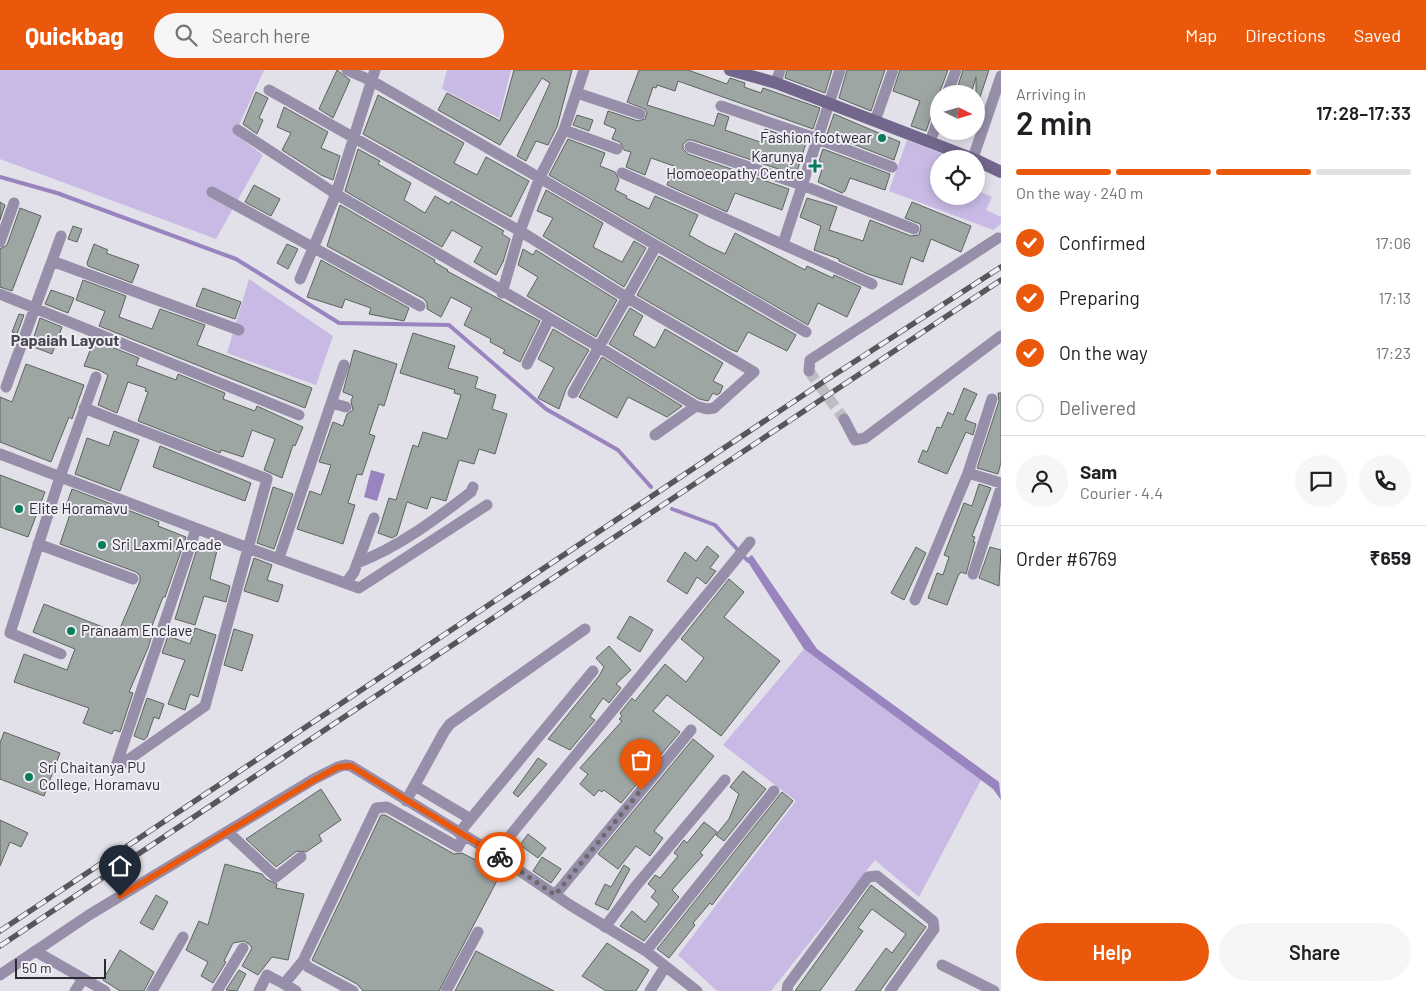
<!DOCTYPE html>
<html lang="en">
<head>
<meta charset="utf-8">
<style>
  :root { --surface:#fff; --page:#f6f6f6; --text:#202124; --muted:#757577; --line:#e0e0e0; --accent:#ea580c }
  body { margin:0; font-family:Barlow,sans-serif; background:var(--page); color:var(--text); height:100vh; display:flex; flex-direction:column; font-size:19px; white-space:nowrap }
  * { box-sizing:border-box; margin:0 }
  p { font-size:16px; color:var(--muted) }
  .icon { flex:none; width:28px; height:28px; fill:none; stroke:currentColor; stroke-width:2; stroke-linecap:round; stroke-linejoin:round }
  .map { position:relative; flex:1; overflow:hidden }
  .side { display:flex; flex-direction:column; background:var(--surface); width:425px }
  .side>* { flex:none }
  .needle { width:32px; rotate:95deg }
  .tools { position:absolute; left:930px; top:15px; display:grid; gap:10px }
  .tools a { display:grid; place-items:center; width:55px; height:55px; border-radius:50%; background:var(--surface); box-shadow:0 2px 12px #0003; font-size:25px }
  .scale { position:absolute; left:15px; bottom:12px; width:91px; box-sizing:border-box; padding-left:5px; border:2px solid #2c2b2f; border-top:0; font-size:14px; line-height:18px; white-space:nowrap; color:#2c2b2f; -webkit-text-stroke:4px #f0edf6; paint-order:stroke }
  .pin { position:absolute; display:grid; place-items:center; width:42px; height:42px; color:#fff; margin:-51px -21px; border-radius:50% 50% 50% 0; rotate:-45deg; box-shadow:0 0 5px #0007 }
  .pin .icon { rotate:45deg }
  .courier { position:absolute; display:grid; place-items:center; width:50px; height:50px; margin:-25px; border:4px solid #ea580c; border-radius:50%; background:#fff; color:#222; box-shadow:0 1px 6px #0007 }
  .head em { font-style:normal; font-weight:600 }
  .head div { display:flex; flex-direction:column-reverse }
  .head { display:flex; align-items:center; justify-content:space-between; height:85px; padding:0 15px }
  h1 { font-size:32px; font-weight:600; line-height:38px }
  .bar { display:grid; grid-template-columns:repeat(4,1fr); gap:8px 5px; align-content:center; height:60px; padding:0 15px }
  .bar i { height:6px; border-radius:4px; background:var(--line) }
  .bar .current { background:var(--accent) }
  .bar p { grid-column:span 4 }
  .line { display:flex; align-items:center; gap:12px; padding:0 15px; border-top:1px solid var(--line) }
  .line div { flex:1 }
  .round { display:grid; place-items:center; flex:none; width:52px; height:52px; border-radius:26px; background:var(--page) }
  ol { padding:0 15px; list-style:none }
  li { display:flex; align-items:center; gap:15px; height:55px }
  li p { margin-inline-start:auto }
  li .icon { padding:5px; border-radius:50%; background:var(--accent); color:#fff; stroke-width:4 }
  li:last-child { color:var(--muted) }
  li i { width:28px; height:28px; border:2px solid var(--line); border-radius:50% }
  .cta { display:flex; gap:10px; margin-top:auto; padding:10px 15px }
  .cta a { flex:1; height:58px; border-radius:30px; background:var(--accent); color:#fff; font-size:20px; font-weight:600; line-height:58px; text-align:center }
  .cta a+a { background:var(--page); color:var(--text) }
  header { display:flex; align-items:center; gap:30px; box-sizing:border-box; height:70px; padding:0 25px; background:var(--accent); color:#fff }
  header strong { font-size:24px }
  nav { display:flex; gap:28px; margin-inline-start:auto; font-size:18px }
  .search { width:350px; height:45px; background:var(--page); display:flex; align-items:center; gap:12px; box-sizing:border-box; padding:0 18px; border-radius:28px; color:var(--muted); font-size:19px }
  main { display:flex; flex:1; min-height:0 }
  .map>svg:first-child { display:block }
  .green { fill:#c8bae5 }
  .water { fill:#9984bf }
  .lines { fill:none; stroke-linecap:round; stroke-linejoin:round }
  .stream { stroke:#9984bf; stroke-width:4 }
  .building { fill:#9da6a2; stroke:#5c6460 }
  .street-tunnel { stroke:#bebcc3; stroke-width:11; stroke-dasharray:11 5.5; stroke-linecap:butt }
  .street { stroke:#978ea9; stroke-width:11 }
  .secondary { stroke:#73668c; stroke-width:12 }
  .rail-casing { stroke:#58565b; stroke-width:5.5 }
  .rail { stroke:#f0edf6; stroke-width:4; stroke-dasharray:11; stroke-linecap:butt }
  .done { stroke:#6c6a70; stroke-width:5; stroke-dasharray:0 9 }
  .route { stroke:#ea580c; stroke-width:6 }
  .poi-dot { fill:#087d5a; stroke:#f0edf6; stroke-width:2 }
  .labels { text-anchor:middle; stroke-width:4; stroke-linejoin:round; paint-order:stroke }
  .poi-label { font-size:15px; fill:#2c2b2f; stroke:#f0edf6; text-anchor:start }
  .neighbourhood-label { font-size:16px; font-weight:bold; fill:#48464d; stroke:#f0edf6 }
</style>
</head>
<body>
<header>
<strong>Quickbag</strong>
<div class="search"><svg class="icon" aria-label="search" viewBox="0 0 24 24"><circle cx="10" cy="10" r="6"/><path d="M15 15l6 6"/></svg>Search here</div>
<nav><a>Map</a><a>Directions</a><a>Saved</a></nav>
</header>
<main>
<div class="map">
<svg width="1001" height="921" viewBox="0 0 1001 921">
  <rect width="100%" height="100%" fill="#e2e0e8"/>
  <path class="green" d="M0 0H264L235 64 263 85 216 169 0 89Z
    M447 0H511L499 48 442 19Z
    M907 70 955 89H939V126H976V120L992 127 986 140 1001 147V154L993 160 889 121Z
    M249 209 333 266 316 315 227 283Z
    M804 579 981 710 919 827 875 790 771 921H717L678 885 796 731 723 675Z"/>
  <path class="water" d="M371 400 385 404 377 431 364 427Z
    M752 485 817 579 999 712 1001 730 993 719 804 579 746 489Z"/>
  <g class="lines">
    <path class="stream" d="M0 107 57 123 236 189 339 253 449 255 546 339 618 380 651 417
      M672 439 715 455 748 491"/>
  </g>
  <path class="building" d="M337 0 350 10 333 48 319 39Z
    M514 0H572L557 57 548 75 536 71 526 91 517 86 550 13 542 8 500 75 438 40 447 23 500 51Z
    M639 0H688L727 14 730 8 745 13 744 17 761 23 763 18 820 38 813 59 678 11 675 21 657 15 656 18 653 17 647 35 714 56 718 43 729 47 725 60 760 72 765 59 806 73 796 105 692 70H688L683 74V79L688 84 789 119 782 140 735 123 727 142 667 115 674 96 651 88 645 105 626 97 631 82 624 80 620 72 612 69 616 59 604 54 608 41 638 51 645 49 647 43 645 39 627 32Z
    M787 0H832L825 23 785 8Z
    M847 0H885L871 41 839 28Z
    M900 0H948L939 24 938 40 932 44 926 61 911 56 920 31 893 21Z
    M963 0H989L978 33H976V7L971 24 956 22Z
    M256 22 268 28 259 48 263 50 257 64 243 54Z
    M378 25 464 73 454 93 477 105 486 87 529 111 511 147 363 64Z
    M284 37 328 62 321 78 340 86 333 110 321 105 282 80 291 63 277 57Z
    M834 44 900 72 894 90 827 64Z
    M577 45 593 50 589 61 573 55Z
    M568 69 605 83 600 96 615 102 619 110 615 120 627 126 626 128 649 139 655 126 698 145 689 165 708 176 725 184 735 163 805 200 807 196 833 208 834 205 861 217 847 247 818 233 808 255 549 105Z
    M358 79 380 91 378 94 411 113 404 130 425 143 435 126 449 134 451 131 504 161 502 164 510 169 503 192 496 205 474 192 482 177 452 160 442 177 345 121Z
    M823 79 890 104 885 120 850 108 845 121 842 123 818 112 824 93 819 91Z
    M254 115 280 129 271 146 245 132Z
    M546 120 603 153 593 177 622 192 634 171 646 178 624 217 543 166 553 148 537 141Z
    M807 128 837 137 829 160 863 171 870 150 911 166 919 165 921 158 920 154 905 148 912 132 971 156 961 182 931 169 923 192 911 187 902 215 868 204 839 191V189L814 180 821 156 800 147Z
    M0 132 5 135 0 150Z
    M340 135 435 190 434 192 448 200 447 201 540 251 520 292 503 283 505 280 490 272 491 269 464 255 472 238 451 227 441 247 427 239V233L424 229 327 176Z
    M20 138 41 146 12 221 0 217V179L7 175Z
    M73 156 82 159 77 172 68 169Z
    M94 174 108 180 106 183 139 195 132 213 88 196 87 193Z
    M287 174 298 179 288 199 277 193Z
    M523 179 533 185 536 180 617 230 596 267 527 226 538 207 518 195Z
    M659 186 796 265 787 281 748 262 737 282 730 279 637 225Z
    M321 190 409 238 404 251 369 244 371 238 345 229 342 238 307 227Z
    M83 210 126 226 119 247 152 259 160 239 205 255 197 275 312 318 305 338 99 256 105 241 76 230Z
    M203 218 241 232 235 249 196 236Z
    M51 220 74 228 68 243 45 234Z
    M630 238 643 246 633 265 655 278 665 259 723 293 713 311 723 316 720 323 717 325 713 323 708 331 699 329 609 274Z
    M19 244 24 245 17 264 12 262Z
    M40 248 62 257 52 284 31 276Z
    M553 259 589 280 566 319 559 339 538 328 554 298 538 289Z
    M413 263 455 276 448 298 478 307 475 318 496 325 492 339 507 344 495 384 479 379 474 394 459 390 446 431 431 427 427 439 407 432 397 465 392 468 378 463 389 428 396 430 413 375 418 377 423 362 447 369 461 325 454 323 455 320 400 303Z
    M94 270 139 288 136 295 176 310 178 304 225 323 223 329 255 341 257 336 303 357 295 376 293 375 282 408 264 400 275 369 252 360 243 387 221 380 220 383 138 351 148 322 145 321 146 318 128 312 117 343 98 335 108 305 99 300 84 296Z
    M354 280 397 294 384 336 379 334 369 364 375 366 362 405 357 404 348 433 355 435 343 474 297 459 310 421 321 425 331 395 319 392 333 352 343 356 347 344 353 340 351 331 353 326 343 322Z
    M602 287 682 336 667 347 628 327 617 348 579 327Z
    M26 294 84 315 72 349 69 347 51 392 0 372V327L12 332Z
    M964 318 977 324 965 350 976 354 973 365 966 362 947 404 918 392 923 380 927 382 937 357 941 358 948 342 953 345Z
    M998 323H1001V392L998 404 977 398 999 331Z
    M114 361 139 370 120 421 75 404 87 368 109 376Z
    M160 376 251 413 245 431 153 397Z
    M0 405 45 422 28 467 0 457Z
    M979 414 991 418 972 466 975 467 973 472H975L966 504 961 502 958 506 947 535 928 528 937 503 943 505 949 487 944 485 964 433 972 436Z
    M273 417 293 424 274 479 257 473Z
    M72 419 159 452 158 456 186 467 165 527H163L150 561 153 562 148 578 129 622 133 623 120 662 114 660 112 664 83 653 89 638 14 612 24 584 67 600 75 579 33 562 44 534 118 563 140 511V506L136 502 60 474 72 438 66 436Z
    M202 471 218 476 210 509 230 516 226 532 204 526 195 555 175 549 199 472Z
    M707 476 719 486 710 498 716 501 706 514 697 507 687 524 667 511 685 482 696 491Z
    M916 477 926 483 904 530 891 523Z
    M990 477 1001 480 999 516 979 508Z
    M254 488 272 495 267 510 283 515 278 532 244 521Z
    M729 509 744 522 724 547 780 591 721 666 667 625 653 641 680 662 621 733 604 720 602 722 599 720 594 726 580 714 588 704 580 698 622 651 619 649 622 646 620 643 632 628 635 631 665 594 686 612 704 588 681 569Z
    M630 546 653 560 640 582 617 568Z
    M195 558 216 565 198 627 190 624 185 640 168 634 185 590 162 583 168 566 190 574Z
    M234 559 253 565 242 601 224 595Z
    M609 576 631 600 616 614 621 618 609 633 603 628 590 647 595 650 570 680 548 669 599 606 604 597 596 588Z
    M147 628 164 634 159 649 154 647 147 667 144 670 134 666Z
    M4 662 60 683 44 726 0 709V673Z
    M693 669 714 686 654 761 663 768 650 786 636 776 618 799 598 784Z
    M538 688 547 694 518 727 513 723Z
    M743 701 766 719 724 771 716 765 729 749 739 724 730 717Z
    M321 719 341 750 319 765 322 771 306 782 297 781 276 797 246 769Z
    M782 722 793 731 712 835 710 833 693 853 695 855 669 888 657 879Z
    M381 745H385L454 784 462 783 501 803 439 921H363L357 914 312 890Z
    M0 750 28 763 21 777 10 772 0 796Z
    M704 752 717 762 700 783 703 785 672 820 679 827 644 871 620 856 632 841 645 852 659 834 651 827 656 821 648 814 655 805 660 808 678 786 674 783 684 770 687 773Z
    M528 764 546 778 538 788 520 775Z
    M542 787 561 799 551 813 533 801Z
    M225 794 262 804 266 809 277 814 276 818 304 824 288 890 272 887 258 905 242 896 252 878 249 874 244 871 233 873 224 891 226 892 213 913 201 906 208 892 186 880 199 851 208 855Z
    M624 795 630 799 608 840 595 834 605 814 611 817Z
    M871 815 926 857 880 921H855L886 878 892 883 906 864 872 839 858 858 863 861 820 921H795Z
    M156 825 168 832 153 860 140 853Z
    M607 873 649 900 636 921H606L582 906Z
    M120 880 154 902 144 921H120L103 910Z
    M476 881 554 921H455Z
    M239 900 246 904 237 921 226 920Z"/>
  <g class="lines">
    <path class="street-tunnel" d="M809 301 844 349"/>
    <path class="street" d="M347 0 372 11 806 262
      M776 13 780 0
      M269 20 520 161 626 227 754 302 714 338 707 339 696 336
      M577 23 640 44
      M947 24 956 0
      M721 36 818 69 892 97
      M875 51 893 0
      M238 60 336 124 599 277 656 176
      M564 60 617 79
      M930 72 939 47
      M690 77 802 115 914 159
      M973 88 1001 6
      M622 103 872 214
      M212 122 420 236
      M0 172 14 133
      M783 174 840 0
      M52 191 61 166
      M300 209 336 124 375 0
      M502 223 520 161 540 107 564 60 584 0
      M0 224 299 345
      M527 294 549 249
      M809 301 810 290 998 168
      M6 317 52 191 239 260
      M573 323 599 277 696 336 655 365
      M992 329 968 403 1001 413
      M332 333 346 337
      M84 338 267 409 205 636 115 699 196 459
      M844 349 855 370 865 368 1001 266
      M0 384 248 478 359 518 487 435
      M38 474 133 509
      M279 488 344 295
      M357 493C399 477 436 449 471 422L473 417
      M973 504 1001 418
      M346 513 354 502 374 448
      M915 530 968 403
      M61 584 10 563 60 407 96 307
      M415 716 469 748
      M406 731 444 662 450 654 585 559
      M228 762 276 807 301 787
      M459 763 593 601
      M495 784 750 472
      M555 825 691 660
      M605 857 635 817 725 710
      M35 881 105 921
      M646 881 774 721
      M942 895 994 921
      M0 905 89 845 314 709 338 697 345 695 351 696 495 784 570 835 646 881 697 921
      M284 914 296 921
      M75 921 83 909
      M152 921 183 867
      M217 921 243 878
      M259 921 267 905 284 914 303 891
      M353 921 308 897 303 891 376 738 387 737 458 777 464 766
      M446 921 478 862
      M650 921 665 897
      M787 921 788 915 868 807 877 806 933 851 934 859 890 921"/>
    <path class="secondary" d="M730 0 776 13 974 89
      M976 90 1001 102"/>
    <defs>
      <path id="rail" d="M0 861 823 312 1001 197
        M0 876 1001 210"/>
    </defs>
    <use href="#rail" class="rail-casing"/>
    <use href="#rail" class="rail"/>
  </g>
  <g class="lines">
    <path class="done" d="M500 787 555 825 641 720"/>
    <path class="route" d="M120 826 314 710 338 697 351 696 500 787"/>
  </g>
  <g class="poi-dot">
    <circle cx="882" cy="68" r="5"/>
    <path d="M812.5 88.5h5v5h5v5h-5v5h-5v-5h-5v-5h5z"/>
    <circle cx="19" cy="439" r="5"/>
    <circle cx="102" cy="475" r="5"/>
    <circle cx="71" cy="561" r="5"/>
    <circle cx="29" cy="707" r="5"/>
  </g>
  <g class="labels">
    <g class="poi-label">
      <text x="872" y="73" text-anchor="end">Fashion footwear</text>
      <text x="804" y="92" text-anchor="end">Karunya<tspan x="804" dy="17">Homoeopathy Centre</tspan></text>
      <text x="29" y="444">Elite Horamavu</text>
      <text x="112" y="480">Sri Laxmi Arcade</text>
      <text x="81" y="566">Pranaam Enclave</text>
      <text x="39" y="703">Sri Chaitanya PU<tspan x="39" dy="17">College, Horamavu</tspan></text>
    </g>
    <g class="neighbourhood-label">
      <text x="65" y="276">Papaiah Layout</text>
    </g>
  </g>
</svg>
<div class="tools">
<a><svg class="needle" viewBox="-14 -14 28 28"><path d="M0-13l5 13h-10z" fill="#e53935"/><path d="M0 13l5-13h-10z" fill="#757577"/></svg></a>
<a><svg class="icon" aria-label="locate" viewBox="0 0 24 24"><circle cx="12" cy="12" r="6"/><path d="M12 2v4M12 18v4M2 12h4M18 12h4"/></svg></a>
</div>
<div class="scale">50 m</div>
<div class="pin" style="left:641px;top:720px;background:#ea580c"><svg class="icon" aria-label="bag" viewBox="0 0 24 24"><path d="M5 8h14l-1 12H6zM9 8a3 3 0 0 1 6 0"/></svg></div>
<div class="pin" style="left:120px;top:826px;background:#1f2937"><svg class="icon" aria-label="home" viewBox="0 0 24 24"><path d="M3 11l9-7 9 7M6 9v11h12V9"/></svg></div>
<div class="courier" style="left:500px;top:787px"><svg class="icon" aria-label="bike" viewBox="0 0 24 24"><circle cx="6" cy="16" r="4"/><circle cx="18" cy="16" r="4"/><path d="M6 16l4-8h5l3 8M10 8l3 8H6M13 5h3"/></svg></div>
</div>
<section class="side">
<div class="head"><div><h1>2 min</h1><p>Arriving in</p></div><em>17:28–17:33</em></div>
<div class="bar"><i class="current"></i><i class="current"></i><i class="current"></i><i></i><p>On the way · 240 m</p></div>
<ol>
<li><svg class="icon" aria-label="check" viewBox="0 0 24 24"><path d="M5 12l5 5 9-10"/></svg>Confirmed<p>17:06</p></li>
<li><svg class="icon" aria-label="check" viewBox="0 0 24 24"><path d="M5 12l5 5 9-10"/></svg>Preparing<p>17:13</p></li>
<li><svg class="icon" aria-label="check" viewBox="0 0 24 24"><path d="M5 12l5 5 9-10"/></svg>On the way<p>17:23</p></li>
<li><i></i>Delivered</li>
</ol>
<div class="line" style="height:90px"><a class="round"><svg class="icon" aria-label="person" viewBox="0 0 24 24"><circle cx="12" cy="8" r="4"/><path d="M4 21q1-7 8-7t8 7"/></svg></a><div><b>Sam</b><p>Courier · 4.4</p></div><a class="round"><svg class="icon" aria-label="chat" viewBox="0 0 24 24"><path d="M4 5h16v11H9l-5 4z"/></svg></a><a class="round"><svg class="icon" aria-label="phone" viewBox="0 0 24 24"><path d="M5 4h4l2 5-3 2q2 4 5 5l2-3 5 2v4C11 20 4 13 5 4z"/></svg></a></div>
<div class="line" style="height:65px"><div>Order #6769</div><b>₹659</b></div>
<div class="cta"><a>Help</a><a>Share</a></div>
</section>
</main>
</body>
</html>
